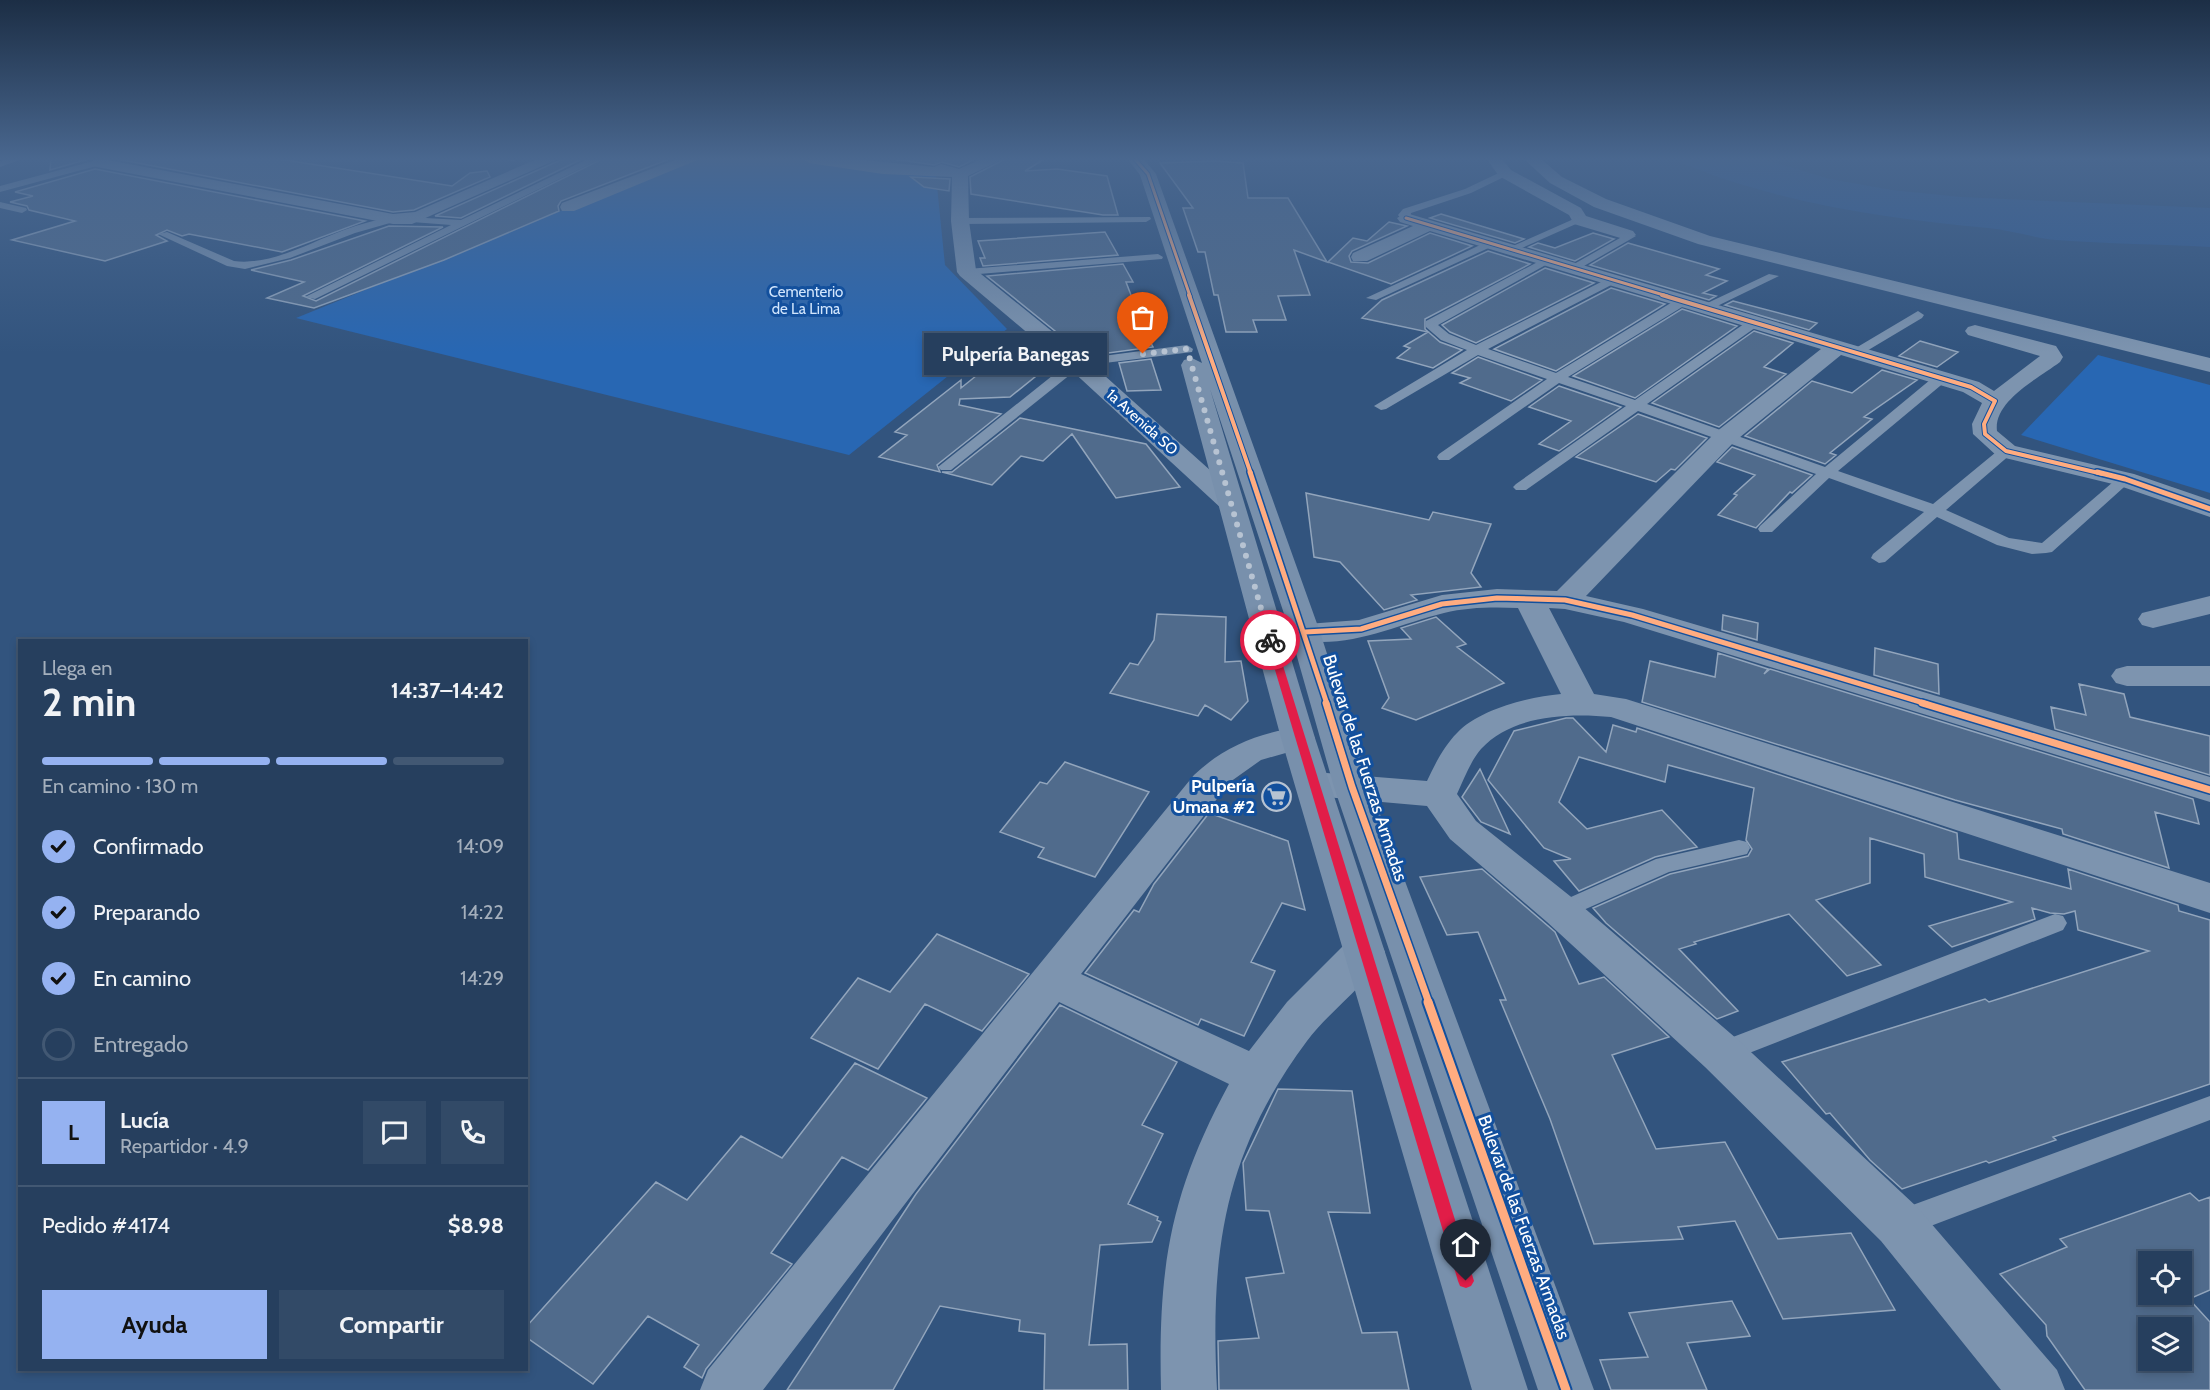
<!DOCTYPE html>
<html lang="es">
<head>
<meta charset="utf-8">
<style>
  :root { --surface:#263f5e; --page:#324a67; --text:#f1f3f6; --muted:#a4afbc; --line:#425873; --accent:#95b2f1 }
  body { margin:0; font-family:Cabin,sans-serif; background:var(--page); color:var(--text); height:100vh; display:flex; flex-direction:column; font-size:22px; white-space:nowrap }
  * { box-sizing:border-box; margin:0 }
  p { font-size:20px; color:var(--muted) }
  .icon { flex:none; width:33px; height:33px; fill:none; stroke:currentColor; stroke-width:2; stroke-linecap:round; stroke-linejoin:round }
  .map { position:relative; flex:1; overflow:hidden }
  .side { position:absolute; left:18px; top:639px; width:510px; height:732px; display:flex; flex-direction:column; background:var(--surface); border-radius:0px; box-shadow:0 3px 9px #0003,0 0 0 2px var(--line) }
  .side>* { flex:none }
  .buttons { position:absolute; left:2138px; top:1251px; display:grid; gap:12px }
  .buttons a { display:grid; place-items:center; width:54px; height:54px; border-radius:0px; background:var(--surface); box-shadow:0 3px 9px #0003,0 0 0 2px var(--line); font-size:30px }
  .pin { position:absolute; display:grid; place-items:center; width:51px; height:51px; color:#fff; margin:-62px -26px; border-radius:50% 50% 50% 0; rotate:-45deg; box-shadow:0 0 6px #0007 }
  .pin .icon { rotate:45deg }
  .courier { position:absolute; display:grid; place-items:center; width:60px; height:60px; margin:-30px; border:4px solid #e11d48; border-radius:50%; background:#fff; color:#222; box-shadow:0 2px 8px #0007 }
  .bubble { position:absolute; height:42px; border-radius:0px; background:var(--surface); box-shadow:0 3px 9px #0003,0 0 0 2px var(--line); font-size:20px; font-weight:700; line-height:42px; text-align:center }
  .headline em { font-style:normal; font-weight:700 }
  .headline div { display:flex; flex-direction:column-reverse }
  .headline { display:flex; align-items:center; justify-content:space-between; height:102px; padding:0 24px }
  h1 { font-size:39px; font-weight:700; line-height:45px }
  .bar { display:grid; grid-template-columns:repeat(4,1fr); gap:9px 6px; align-content:center; height:72px; padding:0 24px }
  .bar i { height:8px; border-radius:4px; background:var(--line) }
  .bar .on { background:var(--accent) }
  .bar p { grid-column:span 4 }
  .line { display:flex; align-items:center; gap:15px; padding:0 24px; border-top:2px solid var(--line) }
  .line div { flex:1 }
  .round { display:grid; place-items:center; flex:none; width:63px; height:63px; border-radius:0px; background:var(--page) }
  ol { padding:0 24px; list-style:none }
  li { display:flex; align-items:center; gap:18px; height:66px }
  li p { margin-inline-start:auto }
  li .icon { padding:6px; border-radius:50%; background:var(--accent); color:#111; stroke-width:4 }
  li:last-child { color:var(--muted) }
  li i { width:33px; height:33px; border:3px solid var(--line); border-radius:50% }
  .action { display:flex; gap:12px; margin-top:auto; padding:12px 24px }
  .action a { flex:1; height:69px; border-radius:0px; background:var(--accent); color:#111; font-size:24px; font-weight:700; line-height:69px; text-align:center }
  .action a+a { background:var(--page); color:var(--text) }
  .map>svg:first-child { display:block }
  .green { fill:#2867b3 }
  .water { fill:#325c93 }
  .building { fill:#506b8c; stroke:#92a5bc; stroke-width:1.5; fill-rule:evenodd }
  .lines { fill:none; stroke-linecap:round; stroke-linejoin:round }
  .lane { fill:#7d94af; fill-rule:evenodd }
  .street { fill:#7d94af; fill-rule:evenodd }
  .secondary { fill:#7890ac; fill-rule:evenodd }
  .cycleway-far4-casing { stroke:#13509d; stroke-width:5 }
  .cycleway-far3-casing { stroke:#13509d; stroke-width:6 }
  .cycleway-far2-casing { stroke:#13509d; stroke-width:8 }
  .cycleway-far1-casing { stroke:#13509d; stroke-width:10 }
  .cycleway-casing { stroke:#13509d; stroke-width:13 }
  .cycleway-far4 { stroke:#ffac80; stroke-width:3 }
  .cycleway-far3 { stroke:#ffac80; stroke-width:4 }
  .cycleway-far2 { stroke:#ffac80; stroke-width:5 }
  .cycleway-far1 { stroke:#ffac80; stroke-width:7 }
  .cycleway { stroke:#ffac80; stroke-width:9 }
  .route { fill:#e11d48 }
  .done { stroke:#b7c3d2; stroke-width:6; stroke-dasharray:0 10.8 }
  .labels { text-anchor:middle; stroke-width:6; stroke-linejoin:round; paint-order:stroke }
  .far-park-label { font-size:15px; fill:#d2e6fd; stroke:#13509d }
  .far-street-label { font-size:15px; fill:#fff; stroke:#13509d }
  .street-label { font-size:18px; fill:#fff; stroke:#13509d }
  .poi-label { font-size:18px; font-weight:bold; fill:#fff; stroke:#13509d; text-anchor:end }
</style>
</head>
<body>
<div class="map">
<svg width="2210" height="1390" viewBox="0 0 2210 1390">
  <rect width="100%" height="100%" fill="#32547e"/>
  <path class="green" d="M691 158H796L936 176 945 265 1007 329 849 455 296 318Z
    M2098 355 2210 385V493L2021 435Z"/>
  <path class="water" d="M1670 158H1760L1830 179 1892 190 1961 197 2210 208V247C2159 244 2107 244 2056 240 2033 238 2011 230 1988 228 1879 218 1771 202 1670 158Z"/>
  <path class="building" d="M51 158H92L50 170Z
    M112 158H272L452 186 470 173 487 171 490 177 414 210 393 212Z
    M565 158H584L461 218 435 216Z
    M604 158H672L561 201 558 206 559 211 444 260 314 308 267 298 304 282 251 270 291 260 389 226 443 227 303 296 316 301Z
    M887 158H977L959 167 942 162 934 165Z
    M1007 158H1046L1025 171 1057 169 1107 176 1118 215H1103L971 194 970 177Z
    M1215 161 1243 163 1248 198H1288L1327 262 1294 250 1310 295 1278 296 1286 320H1253L1257 332H1226L1218 295H1214L1205 252H1198L1183 208H1193L1160 163Z
    M95 169 365 221 282 252 189 234 182 236 167 230 156 235 167 241 105 261 12 240 75 221 29 210 27 206 10 202 33 196 15 192Z
    M911 177 950 179 949 191 924 187Z
    M1441 214 1524 239 1515 243 1430 218Z
    M1389 222 1407 226 1352 251 1349 256 1351 262 1368 263 1430 233 1472 246 1391 284 1328 262 1353 238 1367 241Z
    M1105 232 1118 255 983 266 980 258H985L978 241Z
    M1593 233 1614 239 1575 261 1529 247 1538 243 1555 248Z
    M1628 243 1719 269 1706 275 1727 281 1703 293 1716 296 1709 300 1590 265Z
    M1488 251 1530 264 1425 319V329L1440 342 1462 350 1433 368 1397 358 1410 348 1404 346 1428 332 1362 318 1382 300Z
    M1123 264 1133 282H1126L1134 303 1129 304 1153 347 1086 356 987 276Z
    M1545 268 1594 283 1476 343 1450 332 1442 325Z
    M1611 288 1665 304 1556 371 1494 349Z
    M1733 301 1817 323 1809 330 1725 305Z
    M1682 309 1737 326 1635 398 1573 376Z
    M1754 331 1793 343 1764 367 1786 374 1719 427 1652 403Z
    M1028 336 1056 360 1010 397 960 399 959 405 1001 414 937 465 940 472 879 457 907 435 895 432 961 380V388L1002 355 990 344Z
    M1920 341 1958 352 1937 367 1899 356Z
    M1478 357 1542 380 1511 401 1460 383 1470 378 1452 373Z
    M1151 359 1161 390 1127 391 1119 363Z
    M1882 370 1917 380 1864 417 1872 419 1830 453 1836 455 1825 464 1745 436 1812 381 1852 393Z
    M1559 386 1621 407 1559 451 1539 444 1571 421 1529 407Z
    M1638 414 1707 438 1675 470 1671 469 1656 482 1576 457Z
    M1020 418 1146 444 1180 487 1116 498 1072 434 1043 461 1021 456 992 485 942 472H952Z
    M1732 447 1812 475 1792 493 1790 492 1756 528 1718 515 1737 495 1734 494 1755 475 1717 462Z
    M1306 493 1429 520 1433 512 1491 524 1471 573 1481 587 1411 595 1417 600 1384 610 1340 562 1314 557Z
    M1157 614 1226 617 1225 662 1241 661 1248 701 1231 720 1205 705 1198 716 1110 693 1130 663 1138 665 1154 640Z
    M1723 615 1758 623 1757 640 1722 630Z
    M1436 617 1466 644 1457 647 1504 683 1416 720 1382 708 1389 698 1368 641 1411 639 1401 628Z
    M1875 648 1938 664 1939 694 1874 675Z
    M1718 653 1768 669 1764 674 1770 669 2193 799 2199 824 2155 812 2169 868 2063 834 2062 829 1955 800 1642 702 1650 661 1715 677Z
    M2079 684 2124 694 2130 717 2210 736V775L2055 729 2051 707 2086 715Z
    M1566 718H1573L1606 752 1613 725 1636 732 1637 728 1957 833 1959 859 2071 889 2068 869 2178 905 2179 911 2210 920V1084L2053 1137 2056 1140 1989 1163 1986 1161 1902 1189 1870 1160 1830 1113 1826 1114 1782 1062 1985 999 1989 1002 2149 951 2078 930 2075 911 2064 914 2050 913 2032 908 2035 919 1952 947 1929 926 2012 902 1925 877 1924 854 1870 838V883L1816 900 1881 965 1847 976 1789 914 1694 942 1696 944 1679 949 1738 1011 1717 1019 1606 923 1593 908 1670 874 1748 856 1752 849 1746 840 1754 788 1668 765 1665 782 1579 757 1559 802 1587 829 1662 810 1697 847 1655 857 1579 891 1554 861 1571 859 1544 848 1488 780 1514 731Z
    M1065 762 1149 792 1095 877 1038 857 1044 848 1000 832 1040 782 1047 784Z
    M1480 769 1510 834 1481 822 1462 797Z
    M1209 813 1288 841 1305 910 1282 903 1251 962 1275 971 1244 1036 1201 1019 1198 1025 1085 973 1134 910 1139 912 1154 884Z
    M1482 869 1555 932 1579 984 1604 977 1669 1037 1612 1055 1656 1149 1725 1142 1778 1239 1851 1233 1895 1310 1783 1319 1735 1221 1678 1227 1683 1239 1594 1244 1550 1119 1500 1000H1506L1478 932 1447 935 1420 877Z
    M937 934 1029 974 982 1031 925 1004 878 1069 811 1038 858 978 890 992Z
    M1060 1005 1177 1062 1142 1125 1163 1134 1128 1204 1158 1217 1157 1220 1161 1222 1152 1242 1100 1245 1089 1345 1127 1344 1128 1390H1044L1045 1334 1019 1331 1020 1320 940 1306 893 1390H787L916 1194Z
    M855 1063 927 1098 868 1170 842 1157 771 1253 792 1264 706 1369 702 1378 684 1367 699 1345 648 1316 593 1384 526 1337V1327L656 1182 687 1200 741 1136 782 1158Z
    M1278 1089 1352 1091 1370 1213 1328 1212 1362 1333 1397 1332 1409 1390H1219L1218 1341 1259 1338 1246 1278 1284 1273 1269 1211 1246 1210 1243 1163Z
    M2190 1193 2199 1201 2210 1197V1290L2189 1299 2210 1322V1390H2085L2047 1336 2046 1325 2000 1274 2067 1247 2060 1239ZM2148 1262H2181V1294H2148ZM2148 1328H2181V1360H2148Z
    M1732 1301 1750 1336 1687 1343 1707 1390H1611L1600 1360 1648 1357 1629 1313Z"/>
  <g class="lines">
    <path class="lane" d="M9 158H25L0 167V161Z
      M506 158H516L517 159 512 162Z
      M590 158H602L315 299 305 297 451 225 412 222 408 221V217L461 220Z
      M97 160 100 161V165L0 192V186Z
      M1505 170 1508 171V175L1471 193 1411 213 1410 220H1402L1398 215 1403 209 1465 189Z
      M0 202 26 208 27 210 22 213 0 208Z
      M393 216 397 217V221L355 233 290 258 245 269 227 266 158 234 167 232 234 261C270 266 311 242 344 230 360 224 377 220 393 216Z
      M1150 217 1151 219 1146 222 960 224 955 221 960 218Z
      M1576 218 1585 220 1515 251 1506 249Z
      M1627 234 1636 236 1577 270 1567 268Z
      M1491 240 1495 241V245L1376 300 1366 298Z
      M1158 254 1163 257 1162 259 967 275 961 272 967 269Z
      M1547 257 1551 258V262L1438 325 1449 334 1476 345 1609 278H1617V282L1488 349 1556 373 1679 298H1687V304L1568 377 1635 400 1751 319H1759V325L1647 404 1825 467 1936 375H1946V381L1838 471 1933 504 2001 448H2011L2013 451 2011 454 1946 510 2009 538 2042 543 2120 476 2125 474 2133 479 2052 552 2046 553 2032 554 1997 545 1937 517 1885 562 1879 563 1871 558 1873 554 1924 512 1829 478 1772 532H1760L1758 529 1760 526 1816 474 1638 411 1526 490H1516L1513 487 1516 484 1626 406 1559 383 1449 460H1439L1437 457 1439 454 1547 379 1478 355 1386 409 1381 410 1374 406 1467 350 1441 340 1426 327V321Z
      M1769 274 1779 276 1709 310 1699 307Z
      M1918 311 1924 315 1922 318 1860 355 1855 356 1849 352Z
      M1187 345 1193 349 1192 352 1081 366 951 470H941L938 467 1072 360Z
      M1739 840 1747 842 1750 848 1747 854 1669 872 1561 920 1553 917 1549 911 1553 905 1656 859Z
      M2055 914 2063 916 2067 923 2063 930 1721 1064 1712 1061 1708 1053 1712 1045Z
      M2210 1096V1120L1899 1238 1888 1234 1884 1224 1888 1214 1899 1210Z"/>
    <path class="street" d="M97 158 393 214 415 212 539 158H560L412 224H393L92 166 89 163Z
      M680 158H702L574 211H562L560 207 562 203Z
      M802 158H843L934 167 941 164 959 169 984 158H1005L968 176 969 221 976 270 1085 358 1240 497 1244 503 1240 509 1231 511 1222 509 1069 368 960 276 957 272 951 221 952 177 883 174 809 163Z
      M1486 158H1501L1511 170 1581 208 1586 216 1633 231 1636 235 1627 240 1574 224 1569 215 1499 176Z
      M1523 158H1540L1562 177 1606 199 1710 236 2210 358V372L1698 244 1594 207 1550 183Z
      M1406 213 1979 382 1994 391 2040 356 1968 335 1965 331 1968 327 1975 325 2056 346 2063 357 2060 362C2039 378 1993 401 1997 431L2015 446 2134 474 2210 500V517L2117 485 1997 456 1973 434 1972 424 1982 403 1963 392 1841 355 1734 442 1586 596 1643 609 2210 777V802L1624 622 1565 609 1549 608 1594 694 1626 699 2210 883V913L1611 717C1568 713 1512 715 1481 749 1470 762 1464 779 1457 794L1476 821 1575 900 1737 1039 1917 1207 2057 1370 2065 1390H2001L1881 1241 1705 1067 1547 922 1450 839 1427 806 1314 796 1301 793 1296 784 1301 775 1314 772 1427 781C1435 764 1444 746 1457 733 1480 709 1529 697 1561 694L1518 608C1494 607 1468 607 1444 613 1395 625 1346 651 1294 639L1290 632 1294 625 1359 620 1442 595 1497 589 1557 591 1716 432 1821 349 1430 231 1367 261H1353L1351 257 1353 253 1413 226 1400 222 1397 218Z
      M2210 596V614L2153 628 2142 625 2138 619 2142 613Z
      M2127 666H2210V686H2127L2116 683 2111 676 2116 669Z
      M1298 727 1310 730 1315 738 1310 746 1261 760 1230 782 1081 974 1249 1051 1287 1002 1349 940 1364 936 1379 940 1385 952C1367 986 1330 1010 1307 1041 1223 1154 1210 1253 1217 1390H1161C1158 1267 1170 1193 1229 1084L1059 1002 763 1390H700L708 1370 1194 775C1225 746 1257 734 1298 727Z"/>
    <path class="secondary" d="M1127 158H1143L1156 174 1320 632 1370 787 1594 1390H1538L1334 787 1290 632 1210 389 1315 738 1528 1390H1472L1281 738 1181 365 1184 360 1192 358 1202 363 1140 175Z"/>
    <defs>
      <path id="cycleway-far4" d="M1134 158 1148 174 1190 296
        M1406 218 1667 296"/>
      <path id="cycleway-far3" d="M1189 295 1251 474
        M1662 295 1971 387 1995 401 1984 424 1985 434 2006 451 2103 474"/>
      <path id="cycleway-far2" d="M1250 472 1327 704
        M2097 472 2125 479 2210 509
        M1305 632 1361 629 1442 604 1497 598 1565 600 1632 615 1927 704"/>
      <path id="cycleway-far1" d="M1326 703 1352 787 1429 1003
        M1922 703 2210 790"/>
      <path id="cycleway" d="M1428 1002 1566 1390"/>
    </defs>
    <use href="#cycleway-far4" class="cycleway-far4-casing"/>
    <use href="#cycleway-far3" class="cycleway-far3-casing"/>
    <use href="#cycleway-far2" class="cycleway-far2-casing"/>
    <use href="#cycleway-far1" class="cycleway-far1-casing"/>
    <use href="#cycleway" class="cycleway-casing"/>
    <use href="#cycleway-far4" class="cycleway-far4"/>
    <use href="#cycleway-far3" class="cycleway-far3"/>
    <use href="#cycleway-far2" class="cycleway-far2"/>
    <use href="#cycleway-far1" class="cycleway-far1"/>
    <use href="#cycleway" class="cycleway"/>
  </g>
  <linearGradient id="sky" x2="0" y2="1"><stop stop-color="#1c2e45"/><stop offset="0.45" stop-color="#49678f"/><stop offset="1" stop-color="#49678f" stop-opacity="0"/></linearGradient>
  <rect width="2210" height="353" fill="url(#sky)"/>
  <path class="route" d="M1270 637 1275 640 1474 1281 1471 1286 1466 1288 1460 1286 1458 1281 1266 640Z"/>
  <g class="lines">
    <path class="done" d="M1143 354 1187 349 1270 640"/>
  </g>
  <defs>
    <symbol id="supermarket-ring" viewBox="-11 -11 22 22"><circle r="9.5" fill="#13509d" stroke="#b7c3d2" stroke-width="1.5"/><path d="M-6-5.5h2.5l.6 2H6L4.5 2H-2.5L-4.4-4H-6ZM-1.5 3.2a1.3 1.3 0 1 0 .1 0ZM3 3.2a1.3 1.3 0 1 0 .1 0Z" fill="#b7c3d2"/></symbol>
  </defs>
  <g fill-rule="evenodd">
    <use href="#supermarket-ring" x="1260" y="780" width="33" height="33"/>
  </g>
  <g class="labels">
    <g class="far-park-label">
      <text x="806" y="297">Cementerio<tspan x="806" dy="17">de La Lima</tspan></text>
    </g>
    <g class="far-street-label">
      <text transform="translate(1142 422) rotate(42)" y="5">1a Avenida SO</text>
    </g>
    <g class="street-label">
      <text transform="translate(1365 768) rotate(72)" y="6">Bulevar de las Fuerzas Armadas</text>
      <text transform="translate(1524 1227) rotate(70)" y="6">Bulevar de las Fuerzas Armadas</text>
    </g>
    <g class="poi-label">
      <text x="1255" y="792">Pulpería<tspan x="1255" dy="21">Umana #2</tspan></text>
    </g>
  </g>
</svg>
<div class="buttons">
<a><svg class="icon" aria-label="locate" viewBox="0 0 24 24"><circle cx="12" cy="12" r="6"/><path d="M12 2v4M12 18v4M2 12h4M18 12h4"/></svg></a>
<a><svg class="icon" aria-label="layers" viewBox="0 0 24 24"><path d="M12 4l9 5-9 5-9-5zM3 14l9 5 9-5"/></svg></a>
</div>
<div class="pin" style="left:1143px;top:354px;background:#ea580c"><svg class="icon" aria-label="bag" viewBox="0 0 24 24"><path d="M5 8h14l-1 12H6zM9 8a3 3 0 0 1 6 0"/></svg></div>
<div class="pin" style="left:1466px;top:1281px;background:#1f2937"><svg class="icon" aria-label="home" viewBox="0 0 24 24"><path d="M3 11l9-7 9 7M6 9v11h12V9"/></svg></div>
<div class="courier" style="left:1270px;top:640px"><svg class="icon" aria-label="bike" viewBox="0 0 24 24"><circle cx="6" cy="16" r="4"/><circle cx="18" cy="16" r="4"/><path d="M6 16l4-8h5l3 8M10 8l3 8H6M13 5h3"/></svg></div>
<div class="bubble" style="left:924px;top:333px;width:183px">Pulpería Banegas</div>
<section class="side">
<div class="headline"><div><h1>2 min</h1><p>Llega en</p></div><em>14:37–14:42</em></div>
<div class="bar"><i class="on"></i><i class="on"></i><i class="on"></i><i></i><p>En camino · 130 m</p></div>
<ol>
<li><svg class="icon" aria-label="check" viewBox="0 0 24 24"><path d="M5 12l5 5 9-10"/></svg>Confirmado<p>14:09</p></li>
<li><svg class="icon" aria-label="check" viewBox="0 0 24 24"><path d="M5 12l5 5 9-10"/></svg>Preparando<p>14:22</p></li>
<li><svg class="icon" aria-label="check" viewBox="0 0 24 24"><path d="M5 12l5 5 9-10"/></svg>En camino<p>14:29</p></li>
<li><i></i>Entregado</li>
</ol>
<div class="line" style="height:108px"><b class="round" style="background:var(--accent);color:#111">L</b><div><b>Lucía</b><p>Repartidor · 4.9</p></div><a class="round"><svg class="icon" aria-label="chat" viewBox="0 0 24 24"><path d="M4 5h16v11H9l-5 4z"/></svg></a><a class="round"><svg class="icon" aria-label="phone" viewBox="0 0 24 24"><path d="M5 4h4l2 5-3 2q2 4 5 5l2-3 5 2v4C11 20 4 13 5 4z"/></svg></a></div>
<div class="line" style="height:78px"><div>Pedido #4174</div><b>$8.98</b></div>
<div class="action"><a>Ayuda</a><a>Compartir</a></div>
</section>
</div>
</body>
</html>
